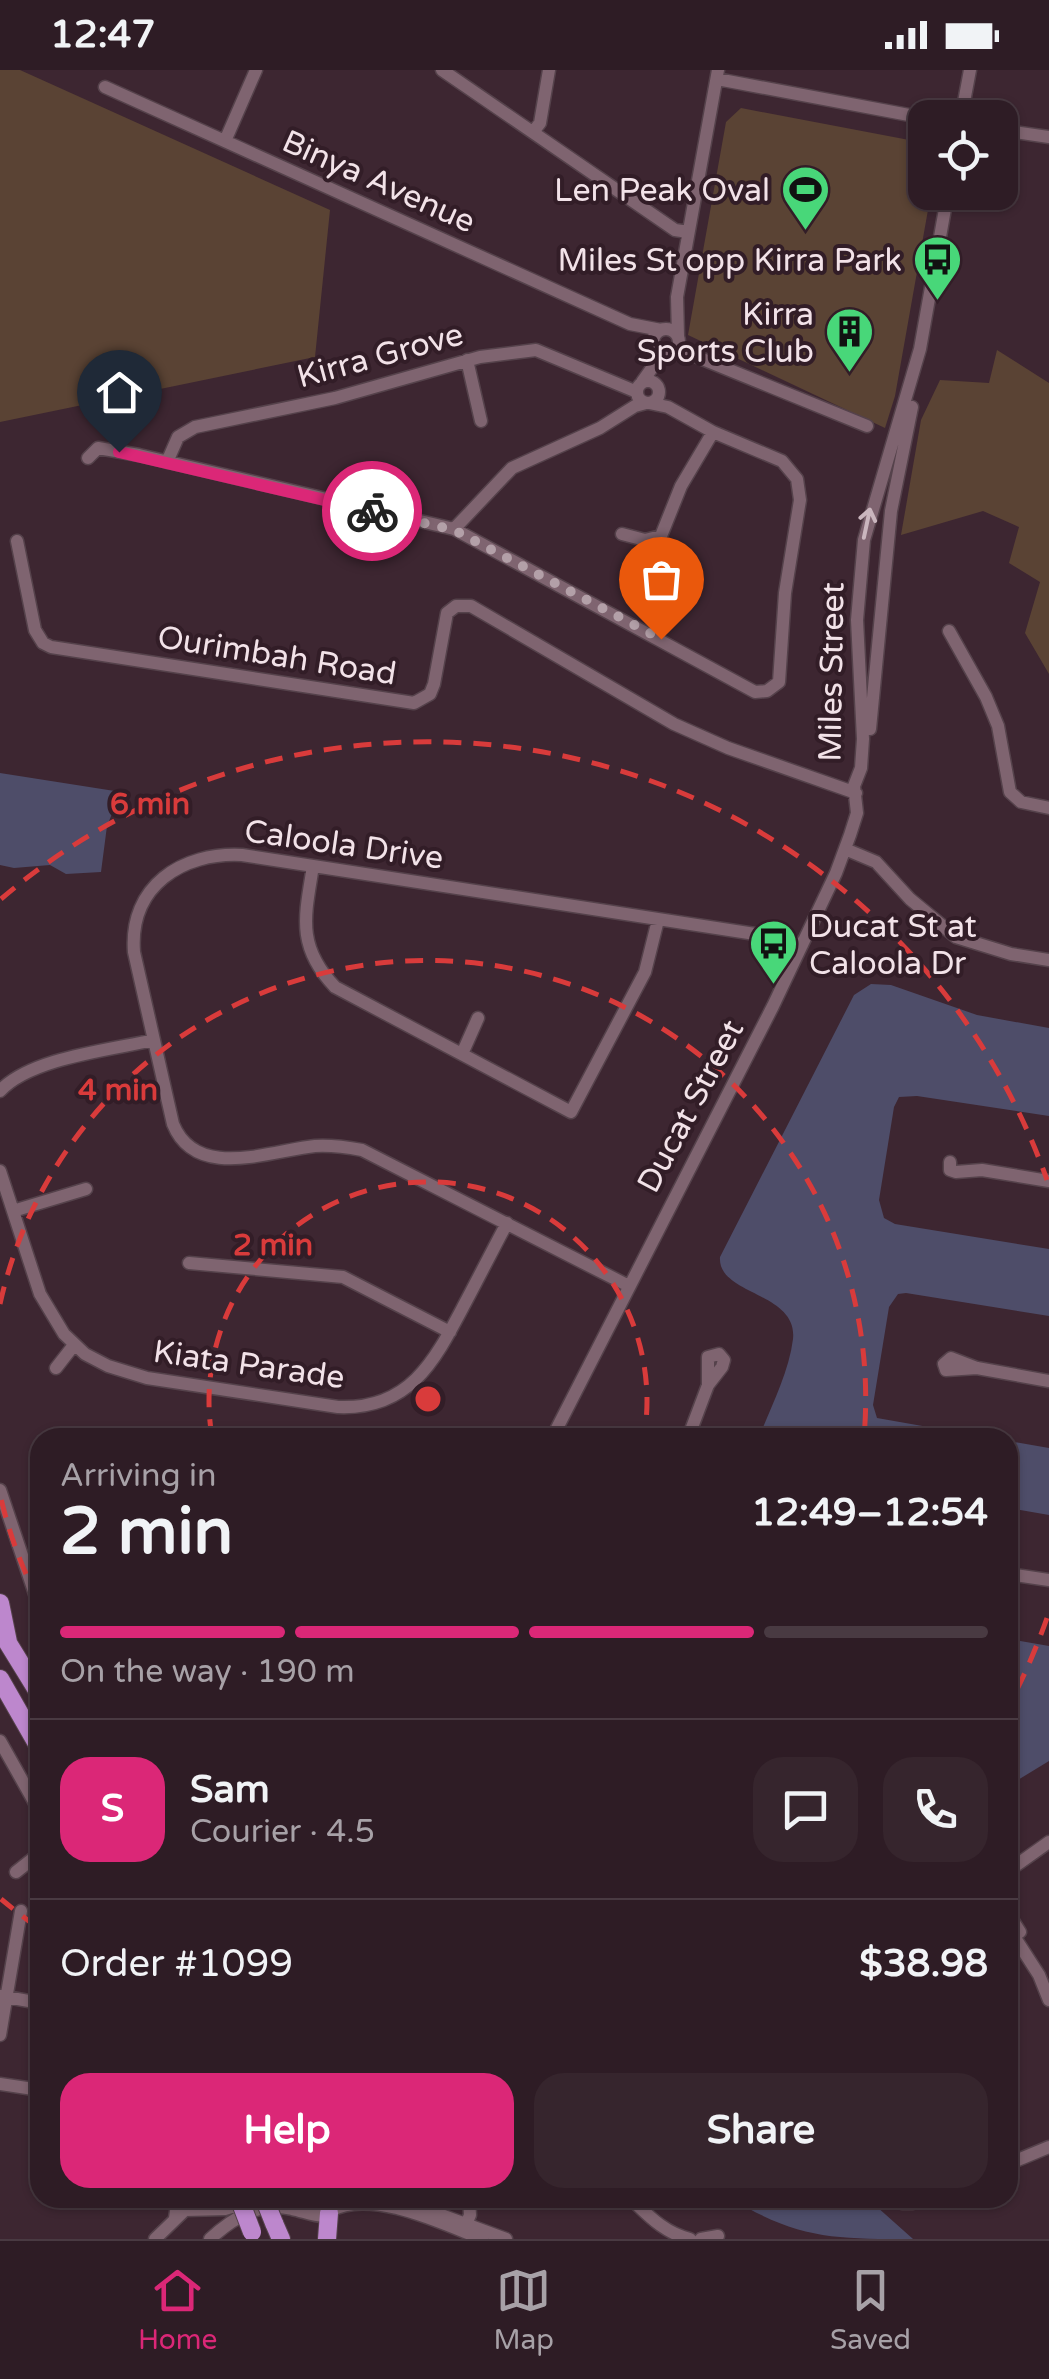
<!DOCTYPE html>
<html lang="en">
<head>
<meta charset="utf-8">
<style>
  :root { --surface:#2e1c25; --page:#36252d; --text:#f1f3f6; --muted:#a7a1a7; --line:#493a42; --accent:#db2777 }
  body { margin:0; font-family:"Varela Round",sans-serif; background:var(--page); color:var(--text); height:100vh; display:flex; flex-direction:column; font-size:38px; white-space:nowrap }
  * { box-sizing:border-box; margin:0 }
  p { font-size:32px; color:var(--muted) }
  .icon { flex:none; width:55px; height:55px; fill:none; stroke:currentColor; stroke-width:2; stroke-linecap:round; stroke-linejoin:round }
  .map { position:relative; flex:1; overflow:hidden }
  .sheet { position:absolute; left:30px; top:1358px; width:988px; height:780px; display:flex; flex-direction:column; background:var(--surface); border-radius:30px; box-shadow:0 2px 8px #0004,0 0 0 2px var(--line) }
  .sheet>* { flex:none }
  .tools { position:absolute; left:908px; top:30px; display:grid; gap:20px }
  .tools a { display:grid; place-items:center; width:110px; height:110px; border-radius:20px; background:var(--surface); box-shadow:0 2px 8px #0004,0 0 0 2px var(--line); font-size:50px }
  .pin { position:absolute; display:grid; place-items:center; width:85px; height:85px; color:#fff; margin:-102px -42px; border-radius:50% 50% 50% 0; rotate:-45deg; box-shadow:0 0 10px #0007 }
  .pin .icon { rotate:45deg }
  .courier { position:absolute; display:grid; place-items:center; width:100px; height:100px; margin:-50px; border:8px solid #db2777; border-radius:50%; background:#fff; color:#222; box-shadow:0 2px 12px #0007 }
  .overview em { font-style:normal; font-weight:700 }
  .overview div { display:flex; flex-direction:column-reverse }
  .overview { display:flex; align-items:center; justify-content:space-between; height:170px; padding:0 30px }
  h1 { font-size:65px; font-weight:700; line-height:75px }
  .bar { display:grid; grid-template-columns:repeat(4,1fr); gap:15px 10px; align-content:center; height:120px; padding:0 30px }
  .bar i { height:12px; border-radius:8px; background:var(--line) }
  .bar .active { background:var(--accent) }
  .bar p { grid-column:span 4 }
  .line { display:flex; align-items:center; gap:25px; padding:0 30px; border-top:2px solid var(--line) }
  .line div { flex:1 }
  .round { display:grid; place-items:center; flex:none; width:105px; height:105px; border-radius:30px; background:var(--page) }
  .primary-button { display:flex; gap:20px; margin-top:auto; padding:20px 30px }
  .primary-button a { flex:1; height:115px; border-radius:30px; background:var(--accent); color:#fff; font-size:40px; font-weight:700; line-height:115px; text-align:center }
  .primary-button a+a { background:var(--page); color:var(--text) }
  .status { display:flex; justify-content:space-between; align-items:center; height:70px; padding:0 50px; background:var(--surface); direction:ltr }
  .status svg { height:28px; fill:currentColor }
  .dock { display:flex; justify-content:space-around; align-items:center; height:140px; border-top:2px solid var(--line); background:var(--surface); font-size:28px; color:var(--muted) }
  .dock a { display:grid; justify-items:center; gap:5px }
  .dock .active { color:var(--accent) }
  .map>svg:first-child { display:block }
  .green { fill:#5a4334 }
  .water { fill:#4e4d69 }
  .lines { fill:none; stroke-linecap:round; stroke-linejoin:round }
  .minor-casing { stroke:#55424b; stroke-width:15 }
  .highway-casing { stroke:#55424b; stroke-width:20 }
  .minor { stroke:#7f6470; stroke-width:12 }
  .highway { stroke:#bd87cd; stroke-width:18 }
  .highway-bridge-casing { stroke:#55424b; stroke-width:20; stroke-linecap:butt }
  .highway-bridge { stroke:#bd87cd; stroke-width:18 }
  .oneway { stroke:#cab6be }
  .done { stroke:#b3a0a8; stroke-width:10; stroke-dasharray:0 18 }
  .route { stroke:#db2777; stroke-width:12 }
  .ring { fill:none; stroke:#d93b3b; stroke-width:5; stroke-dasharray:18 12 }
  .labels { text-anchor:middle; stroke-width:8; stroke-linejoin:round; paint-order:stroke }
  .street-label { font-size:32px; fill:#f2e2e8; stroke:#321d27 }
  .poi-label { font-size:32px; fill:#f2e2e8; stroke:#321d27; text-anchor:end }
  .centre { fill:#d93b3b; stroke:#321d27; stroke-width:5 }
  .ring-label { font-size:30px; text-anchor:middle; font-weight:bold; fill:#d93b3b; stroke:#321d27; stroke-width:8; stroke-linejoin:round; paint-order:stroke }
</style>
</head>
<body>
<div class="status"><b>12:47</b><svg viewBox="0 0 49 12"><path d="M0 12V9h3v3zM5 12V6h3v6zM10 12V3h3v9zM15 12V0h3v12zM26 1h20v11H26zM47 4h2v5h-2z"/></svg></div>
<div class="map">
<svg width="1049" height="2169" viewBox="0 0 1049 2169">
  <rect width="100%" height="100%" fill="#3d2631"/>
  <path class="green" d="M0 0H20L330 140 315 287 0 352Z
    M741 38 925 73V122L931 123 895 326 885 358 688 265 726 52Z
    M997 280 1049 313V604L1025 563 1040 512 1009 493 1019 457 983 441 901 465 921 350 940 310 989 313Z"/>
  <path class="water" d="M0 703 121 722 107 756 101 802 66 804 50 795 14 798 0 795Z
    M871 914 891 915 977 945 1049 958V1046L917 1026 899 1027 894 1037 879 1130 884 1148 895 1154 1049 1179V1246L906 1223 898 1224 889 1237 873 1335 877 1348 985 1367H759C771 1337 789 1302 793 1269 798 1222 717 1225 720 1187L854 925Z
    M1008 1371 1049 1378V1445L1008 1438Z
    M1008 1569 1049 1576V1691L1008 1716Z
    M730 2128H867L913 2169C834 2169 798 2169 730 2128Z"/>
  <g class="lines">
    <defs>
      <path id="minor" d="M442 0 675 160 688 162
        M717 9 925 48
        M105 17 630 254 661 260
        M961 48 970 0
        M1000 60 1049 67
        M533 62 540 53 549 0
        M225 71 256 0
        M653 272a13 13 0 1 1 26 0a13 13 0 1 1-26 0Z
        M678 266 677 227 718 0
        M671 283 695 286 867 356
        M467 290 481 351
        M637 322a11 11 0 1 1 22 0a11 11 0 1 1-22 0Z
        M642 312 652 298 654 278
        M88 388 98 378 139 385 454 459 755 622 767 621 779 612 785 523 800 430 797 409 782 391 713 362 668 337 649 333
        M167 392 178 367 195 357 335 328 480 287 536 280 637 322
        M454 459 512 398 600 358 635 336 646 333
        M622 464 645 470 661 466 681 416 713 362
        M17 471 35 560 43 573 51 577 414 633 430 624 434 614 447 543 456 536H471L674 654 728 678 856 723
        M949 561 986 627 998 656 1010 722 1021 732 1049 738
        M870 659 891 441 912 337
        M845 779 876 792 910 829 956 867 1011 884 1049 890
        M313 796C305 846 296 876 335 917L571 1042 645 902 658 850
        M462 984 478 948
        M0 1021C30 988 110 980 154 970
        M950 1092V1100L956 1102 982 1100 1049 1111
        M0 1101 40 1224 64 1264 85 1284 108 1296 147 1308 338 1337C409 1340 434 1292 463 1237 478 1209 492 1181 507 1153
        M13 1141 86 1119
        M189 1193 343 1207 450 1262
        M627 1215 362 1080C346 1077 331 1075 315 1076 269 1081 196 1111 173 1054L134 882C129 816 182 782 242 785L775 867 802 875
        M56 1298 74 1275
        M977 1298 946 1300 944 1294 951 1288 977 1298 1049 1311
        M552 1368 773 936 836 803 850 765 857 743 854 716 861 698 863 669 857 550 864 470 920 279 948 122
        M688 1368 708 1315 722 1297 724 1290 719 1284 708 1287V1315
        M0 1420 40 1539
        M1008 1504 1049 1510
        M0 1671 40 1742
        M1008 1801 1049 1772
        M16 1802 40 1783
        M1008 1843 1020 1862
        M1008 1857 1039 1905 1049 1930
        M0 1926 40 1933
        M0 1965 21 1841
        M0 2014 40 2020
        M1008 2094 1049 2077
        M395 2128 506 2169
        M630 2128C648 2145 664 2163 690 2169
        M902 2133H913L927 2128
        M330 2141C370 2118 442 2153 482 2169
        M175 2148 178 2128
        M464 2159 470 2145 469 2128
        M155 2169 185 2140 225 2139 262 2128
        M210 2169C233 2148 259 2131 292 2139 303 2141 312 2146 324 2146L330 2141 335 2128
        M701 2169 718 2166"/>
      <path id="highway" d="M0 1533 8 1572
        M0 1560 40 1625
        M0 1609 40 1679
        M274 2153 281 2169
        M327 2169 329 2143"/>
    </defs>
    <use href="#minor" class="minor-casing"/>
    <use href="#highway" class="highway-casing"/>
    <use href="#minor" class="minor"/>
    <use href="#highway" class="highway"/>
    <defs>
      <path id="highway-bridge" d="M239 2128 252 2162
        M264 2128 274 2153"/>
    </defs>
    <use href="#highway-bridge" class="highway-bridge-casing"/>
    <use href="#highway-bridge" class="highway-bridge"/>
  </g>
  <defs><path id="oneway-shaft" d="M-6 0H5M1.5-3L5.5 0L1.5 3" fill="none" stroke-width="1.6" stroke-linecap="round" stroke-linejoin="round" transform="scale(2.5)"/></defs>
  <use class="oneway" href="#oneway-shaft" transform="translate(867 453) rotate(-78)"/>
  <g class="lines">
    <path class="done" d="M372 441 454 460 661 569"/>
    <path class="route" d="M119 382 372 441"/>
  </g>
  <g class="ring">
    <path d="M212 1367A219 219 0 1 1 644 1367"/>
    <path d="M39 1531A438 438 0 0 1 0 1424M0 1234A438 438 0 0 1 864 1367"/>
    <path d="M1047 1548A657 657 0 0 1 1008 1637M37 1857A657 657 0 0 1 1 1829M1 829A657 657 0 0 1 1047 1110"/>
  </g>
  <defs>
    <symbol id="stadium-pin" viewBox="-11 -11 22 30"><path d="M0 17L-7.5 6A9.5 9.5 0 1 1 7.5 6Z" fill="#48d779" stroke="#321d27"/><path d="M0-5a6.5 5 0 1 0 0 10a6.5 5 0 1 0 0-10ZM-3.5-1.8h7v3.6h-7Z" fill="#111"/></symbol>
    <symbol id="bus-pin" viewBox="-11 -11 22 30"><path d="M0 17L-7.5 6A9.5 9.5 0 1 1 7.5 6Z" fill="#48d779" stroke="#321d27"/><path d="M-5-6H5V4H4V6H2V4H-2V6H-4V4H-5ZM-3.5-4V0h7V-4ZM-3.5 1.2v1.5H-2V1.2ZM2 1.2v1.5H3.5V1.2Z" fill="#111"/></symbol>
    <symbol id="building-pin" viewBox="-11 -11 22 30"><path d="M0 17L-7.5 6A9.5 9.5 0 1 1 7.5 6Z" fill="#48d779" stroke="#321d27"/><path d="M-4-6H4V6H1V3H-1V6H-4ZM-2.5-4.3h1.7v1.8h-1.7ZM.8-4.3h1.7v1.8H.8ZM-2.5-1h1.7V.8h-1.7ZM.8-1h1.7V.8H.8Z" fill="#111"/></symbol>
  </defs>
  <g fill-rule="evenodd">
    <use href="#stadium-pin" x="778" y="92" width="55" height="75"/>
    <use href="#bus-pin" x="910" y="162" width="55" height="75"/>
    <use href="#building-pin" x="822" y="234" width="55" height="75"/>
    <use href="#bus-pin" x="746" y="846" width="55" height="75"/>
  </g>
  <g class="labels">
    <g class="street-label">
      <text transform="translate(379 111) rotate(24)" y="11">Binya Avenue</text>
      <text transform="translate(380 285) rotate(-15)" y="11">Kirra Grove</text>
      <text transform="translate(277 585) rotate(9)" y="11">Ourimbah Road</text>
      <text transform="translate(831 602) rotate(-89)" y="11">Miles Street</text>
      <text transform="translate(344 774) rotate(8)" y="11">Caloola Drive</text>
      <text transform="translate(690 1036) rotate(-62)" y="11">Ducat Street</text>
      <text transform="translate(249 1294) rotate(8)" y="11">Kiata Parade</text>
    </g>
    <g class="poi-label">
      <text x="770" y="131">Len Peak Oval</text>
      <text x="902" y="201">Miles St opp Kirra Park</text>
      <text x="814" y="255">Kirra<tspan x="814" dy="37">Sports Club</tspan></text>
      <text x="809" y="867" text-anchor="start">Ducat St at<tspan x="809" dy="37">Caloola Dr</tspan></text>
    </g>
  </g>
  <circle cx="428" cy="1329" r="15" class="centre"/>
  <g class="ring-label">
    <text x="150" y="744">6 min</text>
    <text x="118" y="1030">4 min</text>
    <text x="273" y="1185">2 min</text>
  </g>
</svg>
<div class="tools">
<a><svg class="icon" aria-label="locate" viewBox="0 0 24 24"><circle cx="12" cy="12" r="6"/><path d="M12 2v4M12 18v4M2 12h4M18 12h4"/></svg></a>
</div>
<div class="pin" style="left:661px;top:569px;background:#ea580c"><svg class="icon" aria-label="bag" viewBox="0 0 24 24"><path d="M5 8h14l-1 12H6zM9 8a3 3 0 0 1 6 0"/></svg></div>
<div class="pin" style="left:119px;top:382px;background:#1f2937"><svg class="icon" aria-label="home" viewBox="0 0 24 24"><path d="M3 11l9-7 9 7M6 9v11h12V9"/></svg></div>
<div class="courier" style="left:372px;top:441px"><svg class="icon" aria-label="bike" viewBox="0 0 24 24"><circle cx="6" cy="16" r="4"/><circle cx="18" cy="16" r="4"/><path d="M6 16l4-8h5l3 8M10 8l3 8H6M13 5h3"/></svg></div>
<section class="sheet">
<div class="overview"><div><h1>2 min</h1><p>Arriving in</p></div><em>12:49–12:54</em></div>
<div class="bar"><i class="active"></i><i class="active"></i><i class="active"></i><i></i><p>On the way · 190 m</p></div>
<div class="line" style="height:180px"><b class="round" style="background:var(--accent);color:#fff">S</b><div><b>Sam</b><p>Courier · 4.5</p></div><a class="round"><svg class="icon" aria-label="chat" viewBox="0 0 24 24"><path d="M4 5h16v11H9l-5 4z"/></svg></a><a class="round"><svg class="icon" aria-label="phone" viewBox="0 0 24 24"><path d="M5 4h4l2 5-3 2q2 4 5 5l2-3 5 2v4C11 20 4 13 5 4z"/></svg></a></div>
<div class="line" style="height:130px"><div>Order #1099</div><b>$38.98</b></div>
<div class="primary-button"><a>Help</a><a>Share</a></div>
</section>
</div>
<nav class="dock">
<a class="active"><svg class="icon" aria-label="home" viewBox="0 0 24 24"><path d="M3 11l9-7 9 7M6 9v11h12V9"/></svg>Home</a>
<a><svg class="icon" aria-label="map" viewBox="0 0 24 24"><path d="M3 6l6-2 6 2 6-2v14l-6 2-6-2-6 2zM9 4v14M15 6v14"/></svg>Map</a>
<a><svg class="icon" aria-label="saved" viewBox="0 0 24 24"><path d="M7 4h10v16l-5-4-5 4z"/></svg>Saved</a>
</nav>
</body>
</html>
